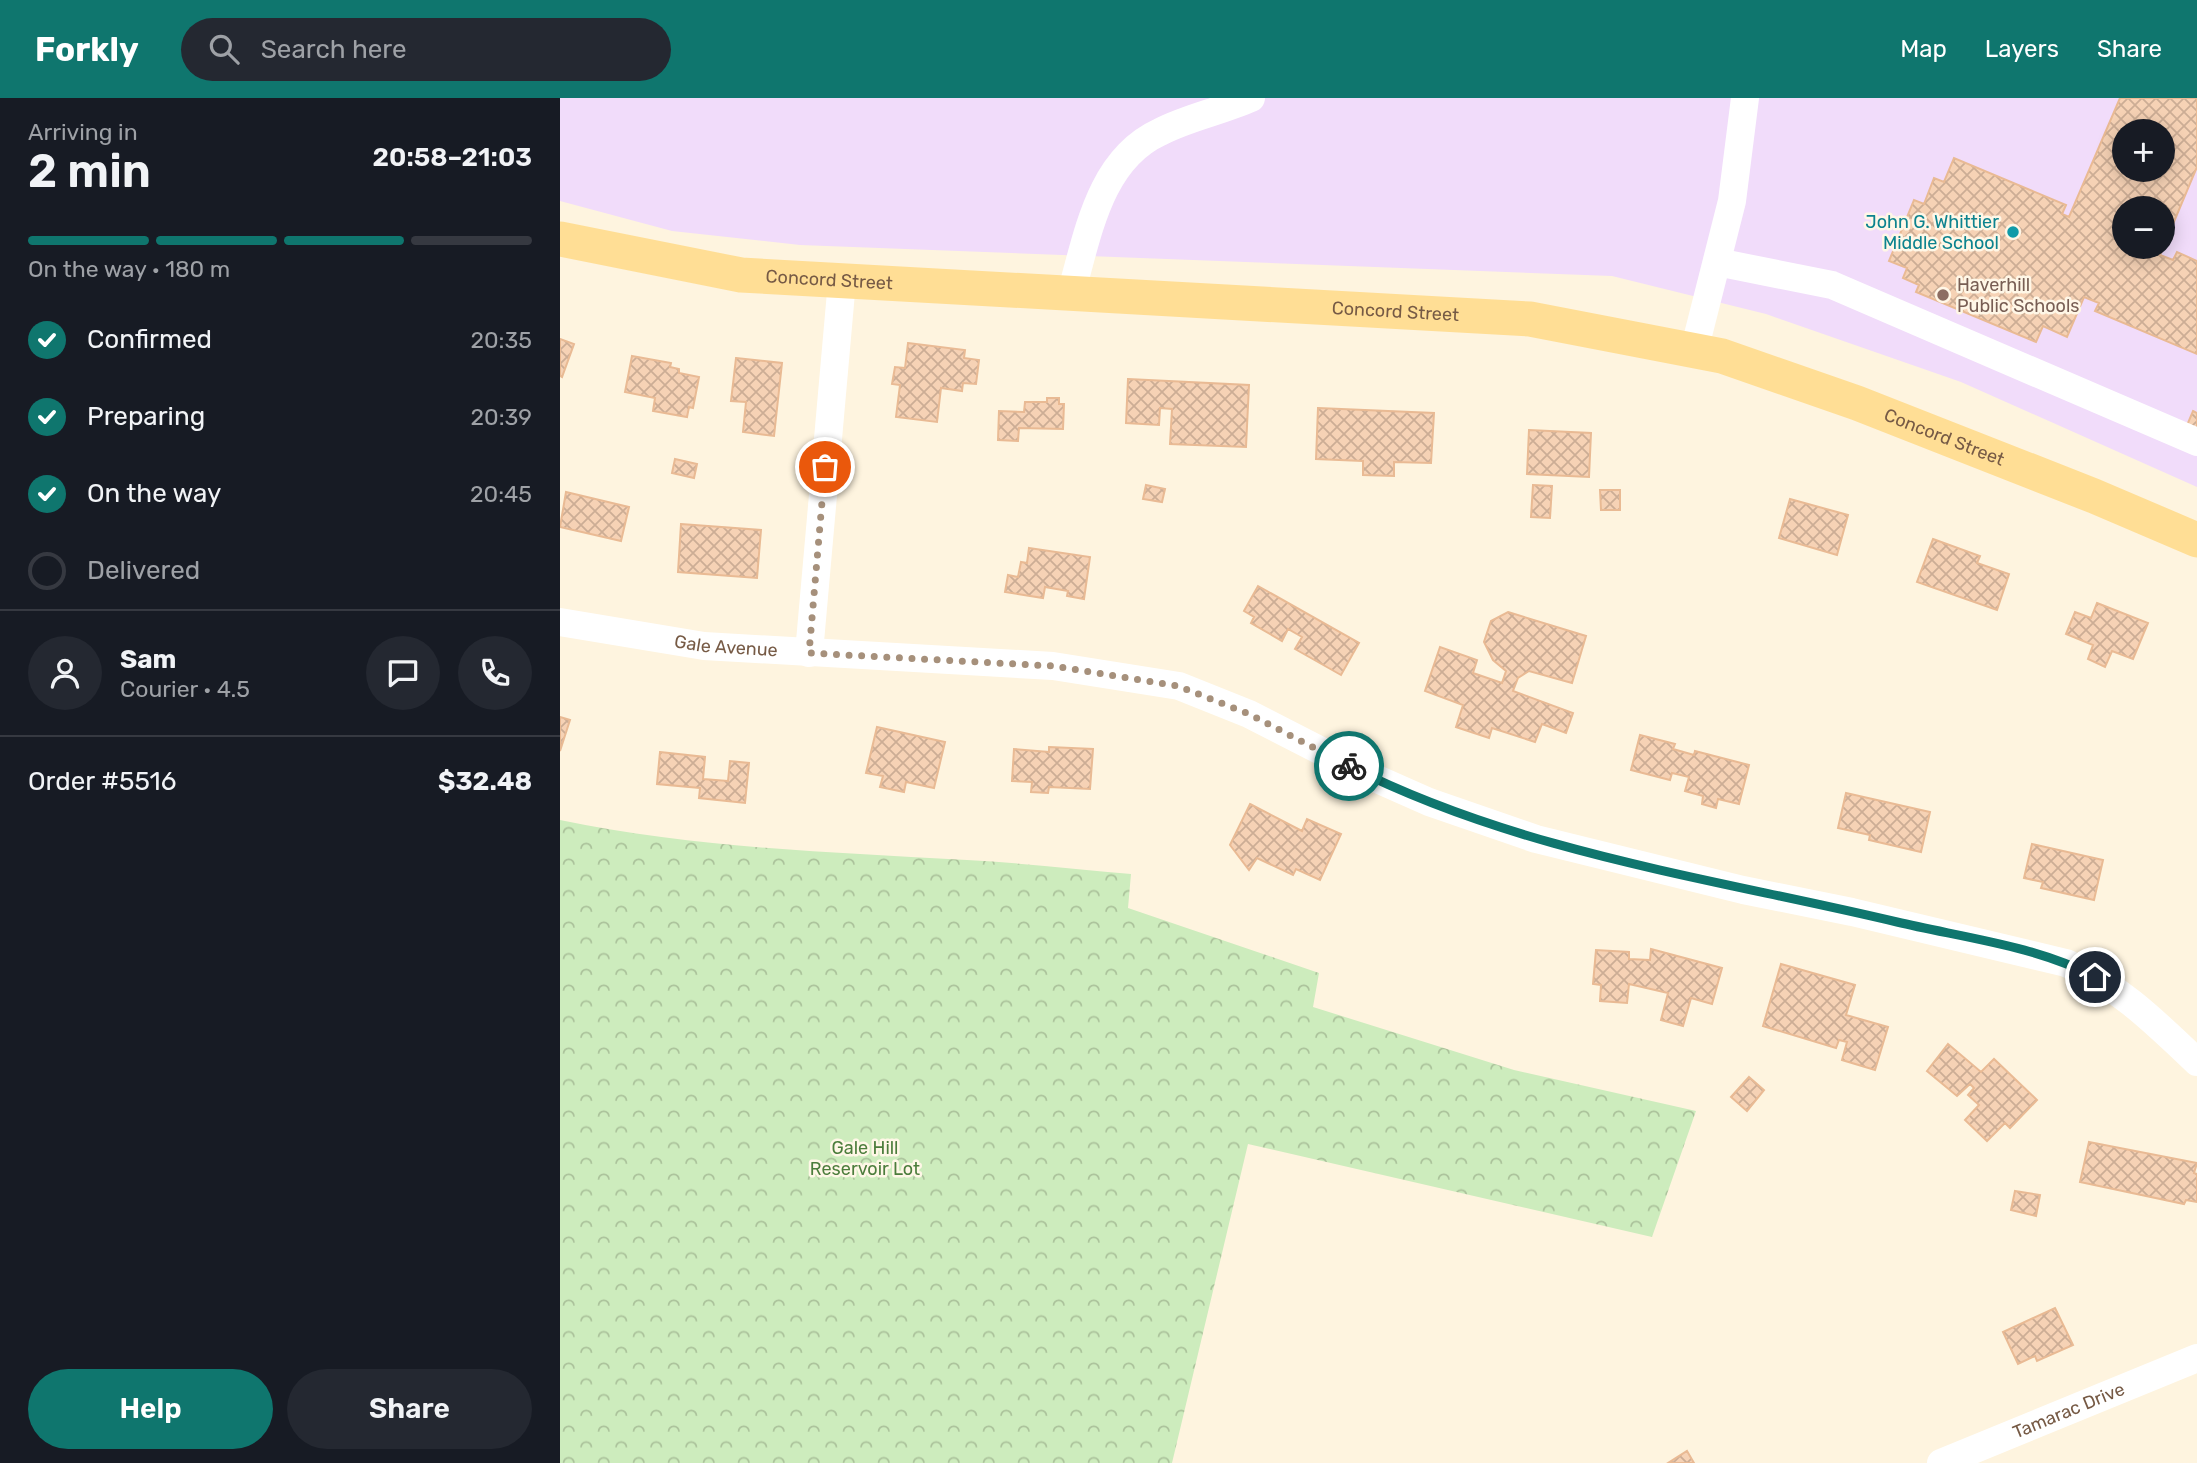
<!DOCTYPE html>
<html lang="en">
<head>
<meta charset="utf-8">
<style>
  :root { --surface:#171b24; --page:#242831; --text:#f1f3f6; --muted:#9ea1a6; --line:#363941; --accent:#0f766e }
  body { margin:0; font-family:Rubik,sans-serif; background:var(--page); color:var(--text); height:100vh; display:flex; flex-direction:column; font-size:26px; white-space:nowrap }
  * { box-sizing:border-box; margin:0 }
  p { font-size:23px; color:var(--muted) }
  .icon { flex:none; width:38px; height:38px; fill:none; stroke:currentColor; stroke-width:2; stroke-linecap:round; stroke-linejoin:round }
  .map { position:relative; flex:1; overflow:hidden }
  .side { display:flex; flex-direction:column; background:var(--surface); width:560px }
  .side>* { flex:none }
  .tools { position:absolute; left:1552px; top:21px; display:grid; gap:14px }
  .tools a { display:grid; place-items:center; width:63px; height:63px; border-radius:50%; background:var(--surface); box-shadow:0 4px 18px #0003; font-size:35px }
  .pin { position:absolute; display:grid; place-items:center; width:60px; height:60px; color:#fff; margin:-30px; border:4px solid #fff; border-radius:50%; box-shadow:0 2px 7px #0007 }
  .courier { position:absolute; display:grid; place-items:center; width:70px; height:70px; margin:-35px; border:5px solid #0f766e; border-radius:50%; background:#fff; color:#222; box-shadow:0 2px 9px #0007 }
  .overview em { font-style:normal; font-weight:600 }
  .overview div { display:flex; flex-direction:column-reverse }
  .overview { display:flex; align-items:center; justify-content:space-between; height:119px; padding:0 28px }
  h1 { font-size:46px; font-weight:600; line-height:52px }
  .bar { display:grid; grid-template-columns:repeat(4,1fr); gap:10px 7px; align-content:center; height:84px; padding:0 28px }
  .bar i { height:9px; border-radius:5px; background:var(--line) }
  .bar .current { background:var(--accent) }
  .bar p { grid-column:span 4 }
  .line { display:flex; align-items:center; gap:18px; padding:0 28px; border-top:2px solid var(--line) }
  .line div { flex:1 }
  .round { display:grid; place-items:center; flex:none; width:74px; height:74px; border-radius:37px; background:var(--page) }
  ol { padding:0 28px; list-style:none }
  li { display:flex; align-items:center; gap:21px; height:77px }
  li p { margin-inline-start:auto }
  li .icon { padding:7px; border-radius:50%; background:var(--accent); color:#fff; stroke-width:4 }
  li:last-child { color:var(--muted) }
  li i { width:38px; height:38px; border:4px solid var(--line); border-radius:50% }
  .primary-button { display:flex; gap:14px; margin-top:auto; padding:14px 28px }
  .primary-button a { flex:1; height:80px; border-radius:42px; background:var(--accent); color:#fff; font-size:28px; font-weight:600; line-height:80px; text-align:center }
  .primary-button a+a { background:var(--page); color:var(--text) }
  header { display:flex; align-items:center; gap:42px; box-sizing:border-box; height:98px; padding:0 35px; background:var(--accent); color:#fff }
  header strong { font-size:33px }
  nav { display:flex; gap:38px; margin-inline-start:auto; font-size:24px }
  .search { width:490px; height:63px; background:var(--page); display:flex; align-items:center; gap:18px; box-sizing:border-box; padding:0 24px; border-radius:38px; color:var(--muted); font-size:26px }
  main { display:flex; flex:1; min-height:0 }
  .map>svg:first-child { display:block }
  .education { fill:#f1dcfa; fill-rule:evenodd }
  .forest { fill:url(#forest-crowns) }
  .building { fill:url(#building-cross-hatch); stroke:#e9ba94; stroke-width:2; fill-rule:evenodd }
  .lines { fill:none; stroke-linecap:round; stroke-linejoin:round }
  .minor { stroke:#fff; stroke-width:28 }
  .major { stroke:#ffde95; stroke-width:35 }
  .done { stroke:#a6907b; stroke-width:7; stroke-dasharray:0 12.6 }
  .route { stroke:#0f766e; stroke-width:9 }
  .culture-dot { fill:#0f9aa8; stroke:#fff7e7; stroke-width:2.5 }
  .education-dot { fill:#8d6e63; stroke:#fff7e7; stroke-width:2.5 }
  .labels { text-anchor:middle; stroke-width:5; stroke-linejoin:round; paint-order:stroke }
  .culture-label { font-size:18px; fill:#0d838f; stroke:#fff7e7; text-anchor:end }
  .street-label { font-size:18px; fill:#765a45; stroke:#fff7e7 }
  .education-label { font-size:18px; fill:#785e54; stroke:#fff7e7; text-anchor:start }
  .park-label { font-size:18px; fill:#4c7d3c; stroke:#fff7e7 }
</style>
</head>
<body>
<header>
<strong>Forkly</strong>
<div class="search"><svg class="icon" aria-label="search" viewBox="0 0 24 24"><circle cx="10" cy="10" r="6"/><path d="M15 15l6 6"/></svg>Search here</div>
<nav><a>Map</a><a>Layers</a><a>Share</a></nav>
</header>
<main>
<section class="side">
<div class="overview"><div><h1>2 min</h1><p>Arriving in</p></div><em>20:58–21:03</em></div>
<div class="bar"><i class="current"></i><i class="current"></i><i class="current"></i><i></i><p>On the way · 180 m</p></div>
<ol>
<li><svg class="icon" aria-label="check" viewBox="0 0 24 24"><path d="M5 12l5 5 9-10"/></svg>Confirmed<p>20:35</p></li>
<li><svg class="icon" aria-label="check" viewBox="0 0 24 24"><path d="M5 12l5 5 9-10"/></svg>Preparing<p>20:39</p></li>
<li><svg class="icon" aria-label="check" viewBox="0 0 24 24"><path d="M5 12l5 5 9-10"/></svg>On the way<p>20:45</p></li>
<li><i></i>Delivered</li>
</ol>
<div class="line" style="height:126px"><a class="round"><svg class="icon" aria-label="person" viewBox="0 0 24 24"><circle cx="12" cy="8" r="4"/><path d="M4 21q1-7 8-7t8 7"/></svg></a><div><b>Sam</b><p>Courier · 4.5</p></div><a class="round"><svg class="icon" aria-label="chat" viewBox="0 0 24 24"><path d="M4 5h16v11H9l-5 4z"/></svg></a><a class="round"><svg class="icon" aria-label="phone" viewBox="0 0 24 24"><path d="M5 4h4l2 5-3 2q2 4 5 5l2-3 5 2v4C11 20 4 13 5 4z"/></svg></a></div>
<div class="line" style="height:91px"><div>Order #5516</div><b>$32.48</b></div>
<div class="primary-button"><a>Help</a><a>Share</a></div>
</section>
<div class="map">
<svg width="1637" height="1365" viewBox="0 0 1637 1365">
  <defs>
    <pattern id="forest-crowns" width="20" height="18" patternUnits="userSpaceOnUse" patternTransform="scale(1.75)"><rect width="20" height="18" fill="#cdecbd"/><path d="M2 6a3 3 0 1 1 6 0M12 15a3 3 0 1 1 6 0" fill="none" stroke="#abc29b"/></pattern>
    <pattern id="building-cross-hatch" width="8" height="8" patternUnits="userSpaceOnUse" patternTransform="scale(1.75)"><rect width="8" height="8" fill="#f6d2b5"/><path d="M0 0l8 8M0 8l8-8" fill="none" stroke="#ccad95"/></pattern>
  </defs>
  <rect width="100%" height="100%" fill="#fef4df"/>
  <path class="education" d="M0 0H1637V389L1401 284 1206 216 1052 178 240 147 112 133 0 103ZM1564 33H1603V72H1564ZM1564 110H1603V149H1564Z"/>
  <path class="forest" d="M0 722C134 750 270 754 407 762 461 765 516 771 571 776L568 810 759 875 753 909 954 972 1136 1013 1092 1139 688 1046 612 1365H0Z"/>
  <path class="building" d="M1560 0H1637V69L1600 157 1613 162 1617 154 1637 163V256L1535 213 1539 205 1524 199 1507 239 1483 228 1476 244 1356 194 1359 187 1343 180 1347 170 1329 163 1354 102 1364 106 1374 80 1384 84 1394 60 1506 107 1502 116 1509 119ZM1564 33H1603V72H1564ZM1564 110H1603V149H1564Z
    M0 241 14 246 2 279 0 278Z
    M348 245 405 252 404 260 419 262 416 286 403 285 402 293 381 290 377 324 336 319 340 287 332 286 335 269 345 270Z
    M72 258 111 265 110 269 119 271V275L139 279 133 310 129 309 127 319 93 313 95 300 65 294Z
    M176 260 222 265 214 338 183 334 186 304 171 303Z
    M568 281 689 287 686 349 610 346 612 311 600 310 599 327 566 325Z
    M487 300H499V306H504L503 331 459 330 458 343 438 342 439 313 464 314 465 304H487Z
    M758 310 874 315 871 365 834 364V378L803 377V363L756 361Z
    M1633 313 1637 315V337L1625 332Z
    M969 332 1031 335 1029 379 967 376Z
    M115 361 137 366 134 380 112 375Z
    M586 387 605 391 602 404 583 401Z
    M973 387 992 388 990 420 971 419Z
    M1040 392H1060V412H1041Z
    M6 394 69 409 61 443 0 429Z
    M1230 401 1288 417 1277 457 1219 440Z
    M121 426 201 432 197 480 118 474Z
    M1373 441 1420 458 1417 465 1449 476 1437 512 1357 484Z
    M469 450 530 459 524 501 507 498 508 493 485 489 483 500 445 494 448 477 458 479 461 464 467 465Z
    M698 488 799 545 781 577 735 551 742 539 728 531 722 543 691 525 694 519 684 513Z
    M1537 505 1588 525 1573 561 1552 553 1545 569 1528 561 1533 547 1506 536 1515 514 1531 520Z
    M948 514 1026 538 1012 585 969 573 958 580 953 593 1013 615 1006 635 982 626 975 644 932 630 929 640 896 629 903 607 865 593 880 549 917 562 913 575 942 585 946 573 933 562 924 544 931 523Z
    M0 619 10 622 0 653Z
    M317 629 385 644 374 690 346 684 344 694 320 689 323 678 306 675Z
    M1080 637 1115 646 1113 651 1134 657 1135 653 1189 667 1179 706 1158 701 1156 710 1142 706 1143 698 1125 693 1129 679 1112 675 1110 682 1071 672Z
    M489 649 533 651 530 691 489 689 488 695 471 694 472 684 452 683 454 651 489 654Z
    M100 654 145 659 143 681 168 683 170 663 189 665 185 705 139 700 140 690 97 686Z
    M1286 695 1370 714 1361 754 1309 742 1310 737 1278 730Z
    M690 706 742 733 747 721 781 736 760 782 736 771 733 777 697 760 689 772 670 747Z
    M1472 746 1543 762 1534 802 1481 790 1483 784 1464 780Z
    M1091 851 1162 870 1152 906 1131 900 1123 928 1101 922 1108 895 1069 886 1067 905 1040 903 1041 887 1033 886 1036 852 1069 854V861L1090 862Z
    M1221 866 1295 887 1286 917 1328 929 1315 972 1282 962 1287 944 1279 942 1276 950 1203 928Z
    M1388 946 1421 974 1434 961 1477 1002 1450 1030 1445 1025 1427 1043 1405 1022 1419 1007 1408 997 1414 990 1410 986 1397 998 1367 973Z
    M1189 979 1204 992 1187 1013 1171 999Z
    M1529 1044 1637 1065 1634 1075 1637 1076V1104L1626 1102 1624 1106 1520 1084Z
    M1455 1093 1480 1097 1476 1118 1451 1112Z
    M1495 1210 1513 1247 1477 1263 1475 1258 1458 1266 1443 1234Z
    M1127 1353 1134 1365H1108Z"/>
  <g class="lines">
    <g class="minor">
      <path d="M1157 164 1272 187 1637 344"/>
      <path d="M511 195C528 137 539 62 600 34 629 19 662 13 691 0"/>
      <path d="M1134 253 1172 103 1185 0"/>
      <path id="s1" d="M0 524 144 548 493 568 619 588 689 616 808 677 869 704 976 741 1183 792 1292 814 1506 865C1557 886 1598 927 1637 964"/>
      <path d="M249 555 282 183"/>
      <path id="s2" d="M1381 1365 1637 1260"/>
    </g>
    <path class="major" id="s3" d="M0 141 181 177 970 221 1162 258 1297 305 1534 398 1637 442"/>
  </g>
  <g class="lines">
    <path class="done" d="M265 369 249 555 494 568 618 588 689 616 789 668"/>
    <path class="route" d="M789 668C961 755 1152 780 1337 824 1400 839 1478 848 1535 879"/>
  </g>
  <circle class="culture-dot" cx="1453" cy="134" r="7"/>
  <circle class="education-dot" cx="1383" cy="197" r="7"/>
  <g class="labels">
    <g class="culture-label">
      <text x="1439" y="130">John G. Whittier<tspan x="1439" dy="21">Middle School</tspan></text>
    </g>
    <g class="street-label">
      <text dy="6" stroke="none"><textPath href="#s3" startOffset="273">Concord Street</textPath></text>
      <text dy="6" stroke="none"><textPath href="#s3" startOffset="840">Concord Street</textPath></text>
      <text dy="6" stroke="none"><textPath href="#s3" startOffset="1407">Concord Street</textPath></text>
      <text dy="6" stroke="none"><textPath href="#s1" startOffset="168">Gale Avenue</textPath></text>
      <text dy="6" stroke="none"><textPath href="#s2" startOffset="138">Tamarac Drive</textPath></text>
    </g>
    <g class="education-label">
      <text x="1397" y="193">Haverhill<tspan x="1397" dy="21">Public Schools</tspan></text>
    </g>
    <g class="park-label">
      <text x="305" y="1056">Gale Hill<tspan x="305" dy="21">Reservoir Lot</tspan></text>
    </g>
  </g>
</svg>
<div class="tools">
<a>+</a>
<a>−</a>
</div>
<div class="pin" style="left:265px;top:369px;background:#ea580c"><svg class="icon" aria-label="bag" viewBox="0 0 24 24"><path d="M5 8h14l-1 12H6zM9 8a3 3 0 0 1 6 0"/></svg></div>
<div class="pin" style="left:1535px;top:879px;background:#1f2937"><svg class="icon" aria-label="home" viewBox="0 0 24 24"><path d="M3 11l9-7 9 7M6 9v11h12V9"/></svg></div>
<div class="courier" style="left:789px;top:668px"><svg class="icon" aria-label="bike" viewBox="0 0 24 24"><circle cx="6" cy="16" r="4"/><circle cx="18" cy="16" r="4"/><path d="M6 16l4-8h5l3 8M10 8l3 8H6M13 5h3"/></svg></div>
</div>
</main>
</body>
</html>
